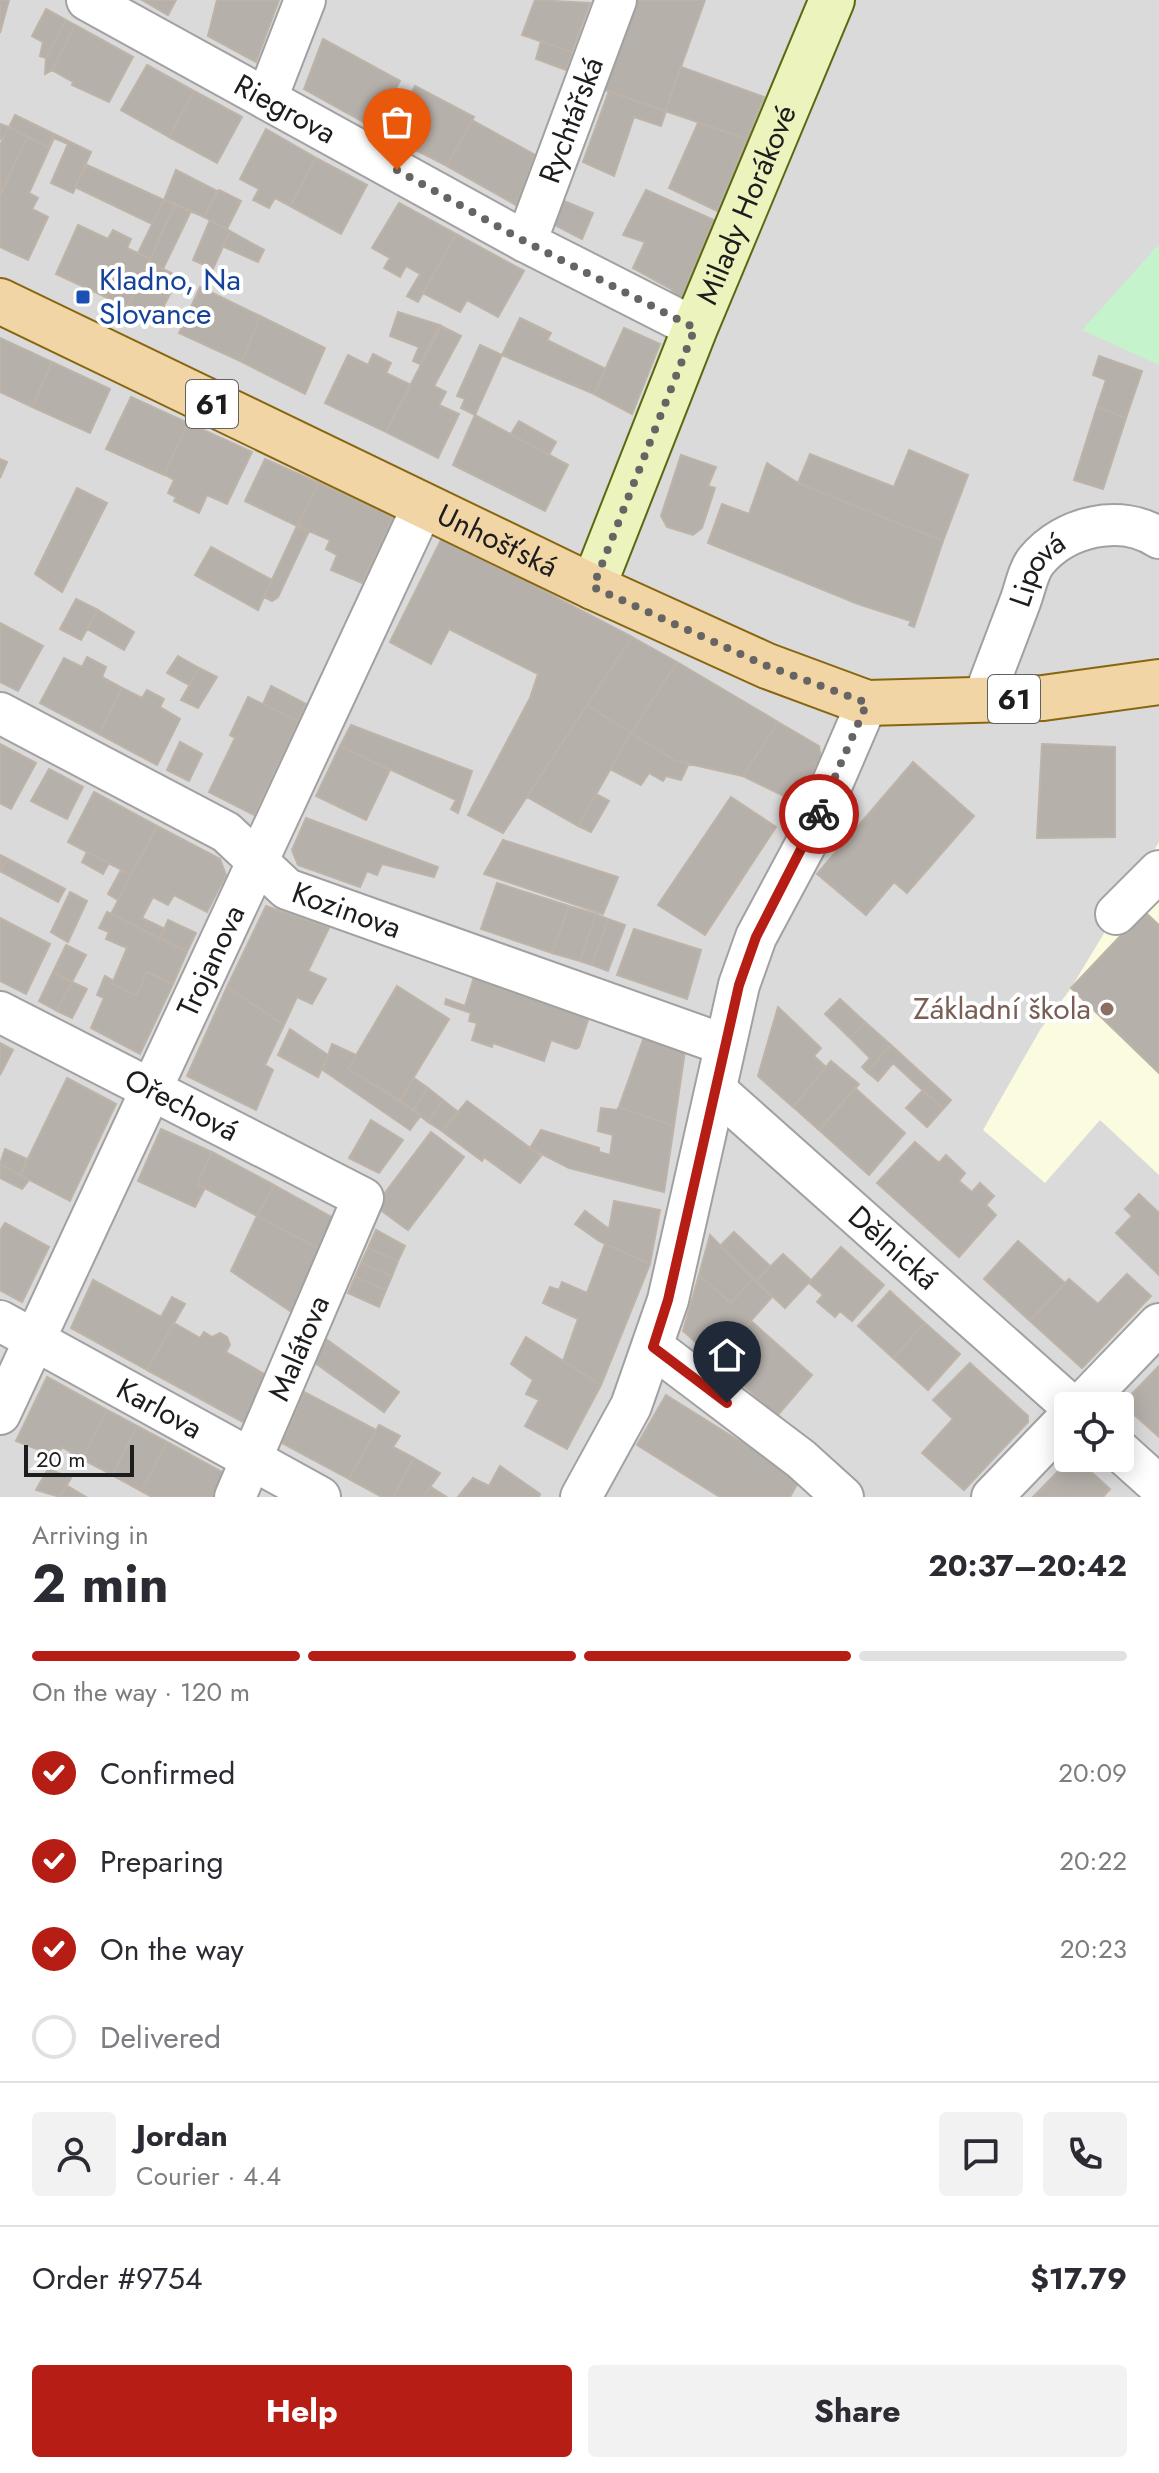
<!DOCTYPE html>
<html lang="en">
<head>
<meta charset="utf-8">
<style>
  :root { --surface:#fff; --page:#f2f2f3; --text:#2b2b33; --muted:#7c7c81; --line:#e1e1e2; --accent:#b61d14 }
  body { margin:0; font-family:Jost,sans-serif; background:var(--page); color:var(--text); height:100vh; display:flex; flex-direction:column; font-size:30px; white-space:nowrap }
  * { box-sizing:border-box; margin:0 }
  p { font-size:26px; color:var(--muted) }
  .icon { flex:none; width:44px; height:44px; fill:none; stroke:currentColor; stroke-width:2; stroke-linecap:round; stroke-linejoin:round }
  .map { position:relative; height:1497px; overflow:hidden }
  .drawer { display:flex; flex-direction:column; background:var(--surface); flex:1 }
  .drawer>* { flex:none }
  .tools { position:absolute; left:1054px; top:1392px; display:grid; gap:16px }
  .tools a { display:grid; place-items:center; width:80px; height:80px; border-radius:8px; background:var(--surface); box-shadow:0 4px 20px #0003; font-size:40px }
  .scale { position:absolute; left:24px; bottom:20px; width:110px; box-sizing:border-box; padding-left:8px; border:4px solid #1d1d1d; border-top:0; font-size:22px; line-height:28px; white-space:nowrap; color:#1d1d1d; -webkit-text-stroke:6px #fff; paint-order:stroke }
  .pin { position:absolute; display:grid; place-items:center; width:68px; height:68px; color:#fff; margin:-82px -34px; border-radius:50% 50% 50% 0; rotate:-45deg; box-shadow:0 0 8px #0007 }
  .pin .icon { rotate:45deg }
  .courier { position:absolute; display:grid; place-items:center; width:80px; height:80px; margin:-40px; border:6px solid #b61d14; border-radius:50%; background:#fff; color:#222; box-shadow:0 2px 10px #0007 }
  .summary em { font-style:normal; font-weight:700 }
  .summary div { display:flex; flex-direction:column-reverse }
  .summary { display:flex; align-items:center; justify-content:space-between; height:136px; padding:0 32px }
  h1 { font-size:52px; font-weight:700; line-height:60px }
  .bar { display:grid; grid-template-columns:repeat(4,1fr); gap:12px 8px; align-content:center; height:96px; padding:0 32px }
  .bar i { height:10px; border-radius:6px; background:var(--line) }
  .bar .on { background:var(--accent) }
  .bar p { grid-column:span 4 }
  .line { display:flex; align-items:center; gap:20px; padding:0 32px; border-top:2px solid var(--line) }
  .line div { flex:1 }
  .round { display:grid; place-items:center; flex:none; width:84px; height:84px; border-radius:8px; background:var(--page) }
  ol { padding:0 32px; list-style:none }
  li { display:flex; align-items:center; gap:24px; height:88px }
  li p { margin-inline-start:auto }
  li .icon { padding:8px; border-radius:50%; background:var(--accent); color:#fff; stroke-width:4 }
  li:last-child { color:var(--muted) }
  li i { width:44px; height:44px; border:4px solid var(--line); border-radius:50% }
  .button { display:flex; gap:16px; margin-top:auto; padding:16px 32px }
  .button a { flex:1; height:92px; border-radius:8px; background:var(--accent); color:#fff; font-size:32px; font-weight:700; line-height:92px; text-align:center }
  .button a+a { background:var(--page); color:var(--text) }
  .map>svg:first-child { display:block }
  .residential { fill:#dbdada; fill-rule:evenodd }
  .education { fill:#fafbdf }
  .park { fill:#c5f3cb }
  .building { fill:#b6b0aa; stroke:#bdb3a8; stroke-width:2 }
  .lines { fill:none; stroke-linecap:round; stroke-linejoin:round }
  .street-casing { stroke:#a1a1a1; stroke-width:44 }
  .secondary-casing { stroke:#5a6910; stroke-width:48 }
  .primary-casing { stroke:#88660f; stroke-width:48 }
  .street { stroke:#fff; stroke-width:40 }
  .secondary { stroke:#edf3bd; stroke-width:44 }
  .primary { stroke:#f2d5a5; stroke-width:44 }
  .done { stroke:#666563; stroke-width:8; stroke-dasharray:0 14.4 }
  .route { stroke:#b61d14; stroke-width:10 }
  .transit-dot { fill:#1a4fb4; stroke:#fff; stroke-width:3 }
  .education-dot { fill:#8d6e63; stroke:#fff; stroke-width:3 }
  .labels { text-anchor:middle; stroke-width:8; stroke-linejoin:round; paint-order:stroke }
  .shield { fill:#fff; stroke:#616161; stroke-width:2 }
  .shield-label { font-size:28px; font-weight:bold; fill:#1d1d1d }
  .street-label { font-size:30px; fill:#1d1d1d; stroke:#fff }
  .transit-label { font-size:30px; fill:#164399; stroke:#fff; text-anchor:start }
  .education-label { font-size:30px; fill:#785e54; stroke:#fff; text-anchor:end }
</style>
</head>
<body>
<div class="map">
<svg width="1159" height="1497" viewBox="0 0 1159 1497">
  <rect width="100%" height="100%" fill="#edebe4"/>
  <path class="residential" d="M0 0H1159V1497H0ZM1068 1406H1120V1458H1068Z"/>
  <path class="education" d="M1159 842V1175L1100 1120 1045 1183 983 1130 1040 1030 1071 988Z"/>
  <path class="park" d="M1159 244V365L1082 330Z"/>
  <path class="building" d="M0 0H9L0 33Z
    M142 0H176L168 15Z
    M217 0H279L256 62 208 36Z
    M535 0 590 3 572 52 522 35Z
    M637 0H705L665 111 604 90Z
    M46 9 66 20 46 58 40 56 43 42 32 36Z
    M66 20 75 25 52 70 45 74 46 58Z
    M75 25 133 57 109 102 72 85 73 82 52 70Z
    M323 39 400 81 374 128 304 89Z
    M541 41 572 52 566 70 536 59Z
    M147 65 194 91 169 137 121 110Z
    M681 67 764 97 747 139 665 111Z
    M415 86 474 117 447 166 388 136Z
    M194 91 242 117 217 163 169 137Z
    M609 91 666 111 661 126 634 117 614 176 583 162Z
    M15 115 54 134 48 147 9 127Z
    M472 120 535 155 516 205 447 166Z
    M698 123 747 139 717 211 669 188Z
    M0 124 9 127 2 140 0 138Z
    M9 127 27 137 1 193 0 145Z
    M266 129 316 158 290 206 275 198 269 208 253 200 259 189 240 179Z
    M54 134 91 152 73 193 51 183 68 144 54 138 29 193 38 198 32 209 48 217 28 260 0 247V196L27 137 48 147Z
    M316 158 367 185 341 234 290 206Z
    M87 165 164 200 152 224 75 187Z
    M176 170 217 191 204 217 164 200Z
    M219 190 241 201 227 229 204 217Z
    M646 190 714 220 679 302 671 289 633 268 645 242 623 235Z
    M164 200 175 204 150 259 138 253Z
    M564 201 593 213 582 239 553 224Z
    M399 203 456 234 418 302 407 296 420 274 406 266 400 277 384 268 390 258 372 248Z
    M175 204 191 211 163 269 149 262Z
    M210 220 230 231 213 269 193 260Z
    M78 225 108 239 113 230 131 239 127 248 150 259 127 307 56 274Z
    M230 231 264 250 258 262 222 246Z
    M456 234 524 271 498 317 467 300 460 312 423 293Z
    M149 262 179 277 156 321 127 307Z
    M200 287 260 316 242 362 179 333Z
    M398 312 440 325 420 364 413 361 419 347 390 336Z
    M260 316 325 348 305 394 242 362Z
    M520 318 551 333 547 340 606 369 594 394 502 355Z
    M441 326 461 336 434 386 446 392 439 405 459 414 438 458 386 432Z
    M624 328 660 344 632 414 594 394Z
    M0 338 52 362 32 407 0 392Z
    M480 345 502 355 475 415 461 408 465 399 457 396Z
    M373 354 391 363 386 373 411 385 386 432 325 403 348 355 368 365Z
    M1099 356 1142 371 1126 418 1097 407 1106 380 1093 375Z
    M52 362 110 389 90 433 32 407Z
    M131 397 188 423 164 475 106 449Z
    M1097 407 1126 418 1103 489 1074 480Z
    M475 415 568 465 545 511 453 465Z
    M519 421 556 442 549 455 511 434Z
    M188 423 252 452 227 504 207 495 199 513 174 501 176 497 168 493 174 480 164 474Z
    M909 450 968 475 943 541 798 483 810 454 894 487Z
    M681 455 716 467 708 486 715 488 702 528 693 535 667 527 661 516Z
    M0 459 7 462 0 478Z
    M265 459 319 483 297 526 245 501Z
    M767 463 798 483 943 541 914 627 909 625 911 621 858 604 708 543 722 504 749 514Z
    M319 483 393 517 362 583 331 570 337 555 326 549 330 540 297 526Z
    M77 488 107 503 62 592 35 574Z
    M297 526 309 531 278 597 272 601 264 597Z
    M442 538 632 637 503 833 468 815 530 698 538 674 449 629 431 664 390 642Z
    M211 547 272 580 258 610 195 575Z
    M76 599 98 610 81 640 60 629Z
    M98 610 134 632 124 650 87 629Z
    M0 623 43 646 18 691 0 682Z
    M632 637 677 662 631 733 587 705Z
    M178 656 199 668 189 685 167 673Z
    M87 657 106 667 102 677 122 688 99 734 40 703 64 658 82 667Z
    M677 662 778 722 743 776 676 761 631 733Z
    M199 668 217 677 198 708 181 700Z
    M271 686 306 704 298 721 263 704Z
    M122 688 142 698 147 690 164 699 160 707 180 719 157 765 99 734Z
    M248 697 298 721 254 815 209 792 235 738 230 735Z
    M587 705 631 733 578 826 527 797Z
    M778 722 819 746 821 759 794 801 743 776Z
    M351 725 472 771 458 813 451 809 456 800 340 746Z
    M631 733 676 761 689 763 681 780 666 776 663 781 649 773 641 785 610 769Z
    M180 742 202 754 189 781 167 770Z
    M0 744 36 763 11 809 0 803Z
    M1042 744 1115 747V837L1037 838Z
    M340 746 390 770 366 820 316 796Z
    M913 762 974 816 907 893 894 882 866 915 817 874Z
    M49 769 83 787 67 819 31 801Z
    M94 792 157 826 131 875 68 842Z
    M596 794 609 801 591 832 578 826Z
    M731 797 776 827 705 935 658 905Z
    M306 818 438 867 434 877 382 864 377 875 367 871 360 887 298 865 292 850Z
    M157 826 220 859 226 875 207 912 174 895 168 905 153 897 142 918 165 929 160 939 111 914Z
    M503 840 618 877 603 914 484 874Z
    M87 852 109 863 103 874 82 862Z
    M0 855 8 859 0 871Z
    M8 859 65 889 58 902 0 871Z
    M121 870 131 875 118 900 108 894Z
    M497 883 569 906 552 953 481 929Z
    M70 892 87 901 68 942 51 932Z
    M266 906 329 928 308 971 326 979 312 1004 297 997 284 1025 227 987Z
    M569 906 596 914 580 961 552 953Z
    M1144 911 1159 925V1073L1071 988Z
    M107 912 187 952 173 984 147 972 136 995 112 984 127 948 106 939 109 932 99 928Z
    M596 914 608 919 592 965 580 961Z
    M0 918 50 944 26 994 0 981Z
    M608 919 625 925 608 971 592 965Z
    M168 920 196 933 187 952 160 939Z
    M634 929 701 950 687 999 617 975Z
    M66 945 86 955 72 982 53 972Z
    M53 972 72 982 57 1011 39 1001Z
    M147 972 173 984 140 1054 91 1028 104 998 97 995 105 976 114 981 112 984 136 995Z
    M474 977 589 1017 579 1047 576 1049 551 1040 544 1061 493 1043 492 1047 472 1040 477 1023 469 1021 471 1013 445 1004 446 999 465 1006Z
    M72 982 87 989 72 1018 57 1011Z
    M397 986 449 1019 400 1100 348 1069Z
    M227 987 284 1025 265 1065 273 1070 256 1110 187 1076Z
    M840 999 865 1022 850 1038 825 1014Z
    M778 1007 821 1048 814 1056 826 1067 793 1107 758 1076Z
    M865 1022 891 1045 867 1072 862 1067 870 1058 850 1038Z
    M290 1029 328 1055 318 1077 278 1055Z
    M644 1037 685 1051 674 1126 619 1107Z
    M0 1043 13 1050 0 1075Z
    M332 1044 356 1055 348 1069 421 1115 410 1130 323 1070Z
    M891 1045 951 1100 943 1109 893 1063 878 1081 867 1072Z
    M831 1061 859 1084 819 1130 793 1107Z
    M67 1078 116 1104 70 1201 20 1175Z
    M414 1078 428 1088 413 1110 400 1100Z
    M428 1088 443 1100 428 1122 413 1110Z
    M855 1088 905 1133 869 1175 819 1130Z
    M923 1090 943 1109 927 1127 906 1108Z
    M443 1100 458 1112 442 1131 428 1122Z
    M467 1101 541 1156 520 1183 484 1157 482 1161 442 1131Z
    M619 1107 674 1126 664 1192 569 1168 530 1148 541 1130 599 1148V1152L610 1155 613 1135 598 1131 601 1108 617 1110Z
    M371 1120 403 1140 379 1173 349 1158Z
    M161 1129 212 1152 197 1184 205 1188 195 1207 138 1181Z
    M431 1132 464 1157 408 1230 375 1206Z
    M915 1142 939 1163 946 1155 965 1173 959 1181 972 1192 980 1183 994 1196 986 1205 996 1215 959 1257 877 1183Z
    M5 1149 27 1159 20 1175 0 1164Z
    M212 1152 274 1185 257 1216 197 1184Z
    M0 1164 29 1180 22 1189 0 1178Z
    M274 1185 335 1219 321 1250 257 1216Z
    M1139 1194 1159 1213V1275L1116 1233 1132 1216 1125 1209Z
    M614 1201 660 1210 650 1264 599 1241 575 1224 585 1211 609 1229Z
    M257 1216 321 1250 293 1313 231 1271Z
    M5 1223 49 1247 22 1302 0 1290V1231Z
    M376 1230 405 1246 398 1261 368 1248Z
    M734 1232 770 1266 756 1281 720 1246Z
    M710 1235 753 1279 731 1303 699 1275Z
    M1018 1241 1065 1283 1030 1321 984 1279Z
    M605 1244 650 1264 601 1385 563 1361 578 1319 543 1303 550 1287 559 1290 562 1282 587 1293Z
    M841 1247 884 1285 852 1321 840 1311 835 1317 817 1302 823 1295 809 1283Z
    M368 1248 398 1261 392 1276 361 1263Z
    M783 1254 811 1280 785 1308 756 1281Z
    M361 1263 392 1276 386 1290 355 1277Z
    M1127 1274 1151 1296 1082 1368 1030 1321 1069 1279 1098 1304Z
    M699 1275 731 1303 753 1279 772 1297 716 1360 683 1331Z
    M355 1277 386 1290 379 1307 348 1293Z
    M93 1280 161 1317 172 1297 185 1304 147 1370 71 1328Z
    M890 1291 925 1323 893 1358 858 1326Z
    M751 1321 812 1375 777 1416 716 1360Z
    M174 1323 200 1338 204 1332 212 1337 220 1333 227 1337 230 1345 226 1352 266 1375 245 1423 147 1370Z
    M925 1323 960 1354 928 1390 893 1358Z
    M526 1337 601 1385 567 1449 525 1426 539 1400 526 1394 533 1380 511 1364Z
    M326 1339 399 1392 384 1412 315 1363Z
    M970 1363 1028 1416V1422L964 1490 922 1453 953 1419 933 1400Z
    M1159 1366V1437L1122 1404Z
    M47 1377 107 1410 82 1459 62 1447 57 1457 16 1441Z
    M304 1392 376 1430 349 1479 282 1443Z
    M666 1395 800 1479 790 1497H720L637 1445Z
    M107 1410 137 1426 112 1475 82 1459Z
    M379 1425 400 1436 393 1447 414 1458 393 1497H382L349 1479Z
    M137 1426 167 1442 141 1491 112 1475Z
    M167 1442 222 1472 212 1497H152L141 1491Z
    M414 1458 440 1473 423 1497H393Z
    M1071 1458H1076L1110 1489 1103 1497H1033Z
    M500 1466 540 1494 539 1497H458L473 1478 489 1486Z
    M48 1469 71 1478 60 1497 36 1490Z
    M66 1485 86 1497H60Z
    M431 1487 445 1496 423 1497Z"/>
  <g class="lines">
    <defs>
      <g id="street">
        <path id="s1" d="M87 0 526 242 695 328"/>
        <path d="M267 98 305 0"/>
        <path id="s2" d="M526 242 616 0"/>
        <path id="s3" d="M983 700C995 667 1008 634 1020 602 1025 589 1028 571 1036 561 1065 526 1121 513 1159 538"/>
        <path id="s4" d="M0 713 226 832 287 889 725 1045"/>
        <path d="M1116 914 1159 871"/>
        <path id="s5" d="M0 1012 363 1198 235 1497"/>
        <path id="s6" d="M717 1091 1071 1406"/>
        <path id="s7" d="M0 1321 320 1497"/>
        <path d="M653 1347 801 1459 843 1497"/>
        <path d="M1080 1406 1159 1324"/>
        <path id="s8" d="M0 1414 423 506"/>
        <path d="M1120 1451 1159 1486"/>
        <path d="M581 1497 631 1406 668 1300 739 985 756 937 808 840 867 703"/>
        <path d="M992 1497 1068 1418"/>
      </g>
      <g id="secondary">
        <path id="s9" d="M593 587 695 328 832 0"/>
      </g>
      <g id="primary">
        <path id="s10" d="M0 301 593 587 767 666 867 703 1043 698 1159 682"/>
      </g>
    </defs>
    <use href="#street" class="street-casing"/>
    <use href="#secondary" class="secondary-casing"/>
    <use href="#primary" class="primary-casing"/>
    <use href="#street" class="street"/>
    <use href="#secondary" class="secondary"/>
    <use href="#primary" class="primary"/>
  </g>
  <g class="lines">
    <path class="done" d="M397 170 526 242 695 328 593 587 767 666 867 703 819 814"/>
    <path class="route" d="M727 1403 653 1347 668 1300 739 985 756 937 819 814"/>
  </g>
  <rect class="transit-dot" x="75" y="289" width="16" height="16" rx="4"/>
  <circle class="education-dot" cx="1107" cy="1009" r="8"/>
  <g class="labels">
    <g class="shield">
      <rect x="186" y="380" width="52" height="48" rx="6"/>
      <rect x="988" y="675" width="52" height="48" rx="6"/>
    </g>
    <g class="shield-label">
      <text x="212" y="414">61</text>
      <text x="1014" y="709">61</text>
    </g>
    <g class="street-label">
      <text dy="10" stroke="none"><textPath href="#s1" startOffset="226">Riegrova</textPath></text>
      <text dy="10" stroke="none"><textPath href="#s2" startOffset="130">Rychtářská</textPath></text>
      <text dy="10" stroke="none"><textPath href="#s9" startOffset="412">Milady Horákové</textPath></text>
      <text dy="10" stroke="none"><textPath href="#s10" startOffset="552">Unhošťská</textPath></text>
      <text dy="10" stroke="none"><textPath href="#s3" startOffset="142">Lipová</textPath></text>
      <text dy="10" stroke="none"><textPath href="#s4" startOffset="402">Kozinova</textPath></text>
      <text dy="10" stroke="none"><textPath href="#s8" startOffset="500">Trojanova</textPath></text>
      <text dy="10" stroke="none"><textPath href="#s5" startOffset="204">Ořechová</textPath></text>
      <text dy="10" stroke="none"><textPath href="#s6" startOffset="236">Dělnická</textPath></text>
      <text transform="translate(299 1348) rotate(-67)" y="10">Malátova</text>
      <text dy="10" stroke="none"><textPath href="#s7" startOffset="182">Karlova</textPath></text>
    </g>
    <g class="transit-label">
      <text x="99" y="290">Kladno, Na<tspan x="99" dy="34">Slovance</tspan></text>
    </g>
    <g class="education-label">
      <text x="1091" y="1019">Základní škola</text>
    </g>
  </g>
</svg>
<div class="tools">
<a><svg class="icon" aria-label="locate" viewBox="0 0 24 24"><circle cx="12" cy="12" r="6"/><path d="M12 2v4M12 18v4M2 12h4M18 12h4"/></svg></a>
</div>
<div class="scale">20 m</div>
<div class="pin" style="left:397px;top:170px;background:#ea580c"><svg class="icon" aria-label="bag" viewBox="0 0 24 24"><path d="M5 8h14l-1 12H6zM9 8a3 3 0 0 1 6 0"/></svg></div>
<div class="pin" style="left:727px;top:1403px;background:#1f2937"><svg class="icon" aria-label="home" viewBox="0 0 24 24"><path d="M3 11l9-7 9 7M6 9v11h12V9"/></svg></div>
<div class="courier" style="left:819px;top:814px"><svg class="icon" aria-label="bike" viewBox="0 0 24 24"><circle cx="6" cy="16" r="4"/><circle cx="18" cy="16" r="4"/><path d="M6 16l4-8h5l3 8M10 8l3 8H6M13 5h3"/></svg></div>
</div>
<section class="drawer">
<div class="summary"><div><h1>2 min</h1><p>Arriving in</p></div><em>20:37–20:42</em></div>
<div class="bar"><i class="on"></i><i class="on"></i><i class="on"></i><i></i><p>On the way · 120 m</p></div>
<ol>
<li><svg class="icon" aria-label="check" viewBox="0 0 24 24"><path d="M5 12l5 5 9-10"/></svg>Confirmed<p>20:09</p></li>
<li><svg class="icon" aria-label="check" viewBox="0 0 24 24"><path d="M5 12l5 5 9-10"/></svg>Preparing<p>20:22</p></li>
<li><svg class="icon" aria-label="check" viewBox="0 0 24 24"><path d="M5 12l5 5 9-10"/></svg>On the way<p>20:23</p></li>
<li><i></i>Delivered</li>
</ol>
<div class="line" style="height:144px"><a class="round"><svg class="icon" aria-label="person" viewBox="0 0 24 24"><circle cx="12" cy="8" r="4"/><path d="M4 21q1-7 8-7t8 7"/></svg></a><div><b>Jordan</b><p>Courier · 4.4</p></div><a class="round"><svg class="icon" aria-label="chat" viewBox="0 0 24 24"><path d="M4 5h16v11H9l-5 4z"/></svg></a><a class="round"><svg class="icon" aria-label="phone" viewBox="0 0 24 24"><path d="M5 4h4l2 5-3 2q2 4 5 5l2-3 5 2v4C11 20 4 13 5 4z"/></svg></a></div>
<div class="line" style="height:104px"><div>Order #9754</div><b>$17.79</b></div>
<div class="button"><a>Help</a><a>Share</a></div>
</section>
</body>
</html>
